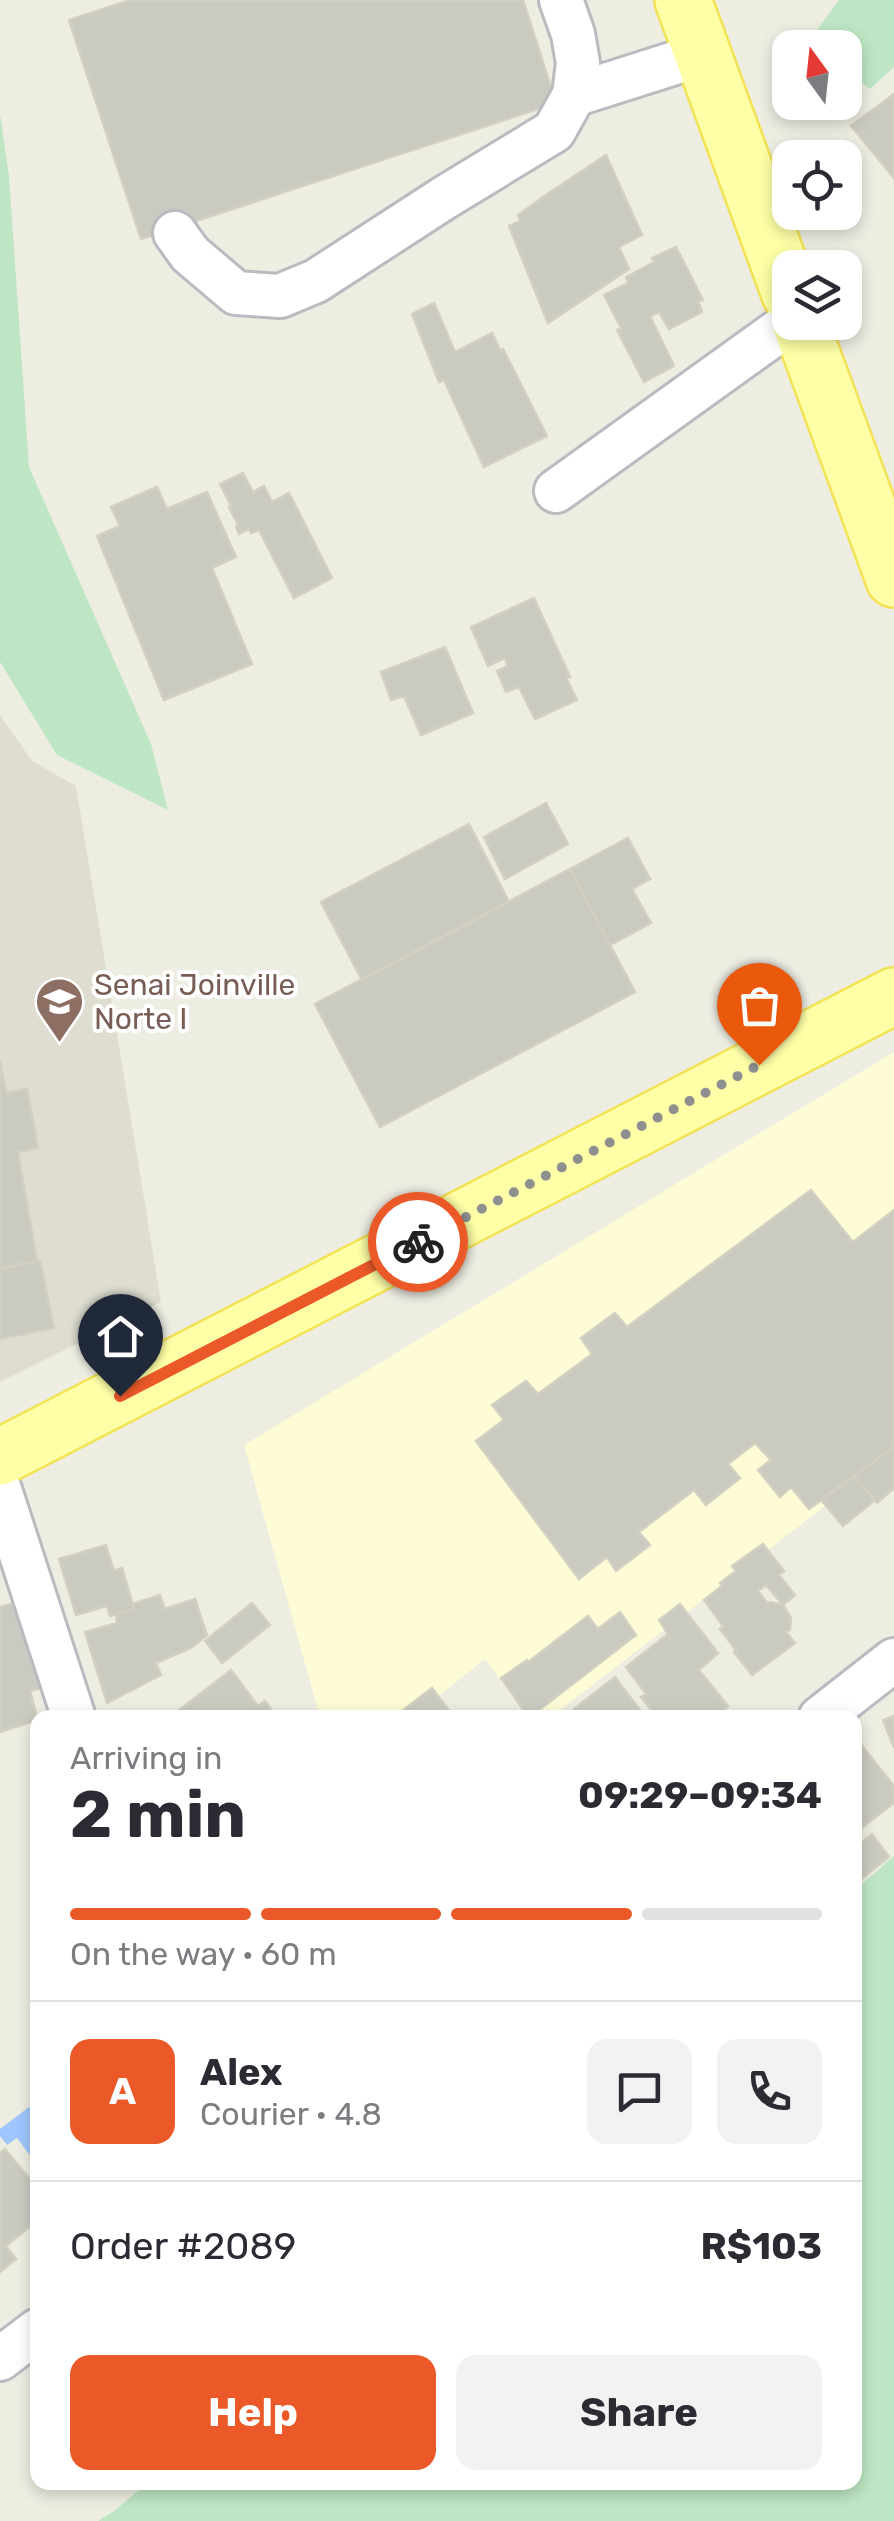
<!DOCTYPE html>
<html lang="en">
<head>
<meta charset="utf-8">
<style>
  :root { --surface:#fff; --page:#f2f2f3; --text:#2b2b33; --muted:#7c7c81; --line:#e1e1e2; --accent:#ec5929 }
  body { margin:0; font-family:Rubik,sans-serif; background:var(--page); color:var(--text); height:100vh; display:flex; flex-direction:column; font-size:38px; white-space:nowrap }
  * { box-sizing:border-box; margin:0 }
  p { font-size:32px; color:var(--muted) }
  .icon { flex:none; width:55px; height:55px; fill:none; stroke:currentColor; stroke-width:2; stroke-linecap:round; stroke-linejoin:round }
  .map { position:relative; flex:1; overflow:hidden }
  .drawer { position:absolute; left:30px; top:1710px; width:832px; height:780px; display:flex; flex-direction:column; background:var(--surface); border-radius:20px; box-shadow:0 5px 15px #0003 }
  .drawer>* { flex:none }
  .needle { width:65px; rotate:345deg }
  .buttons { position:absolute; left:772px; top:30px; display:grid; gap:20px }
  .buttons a { display:grid; place-items:center; width:90px; height:90px; border-radius:20px; background:var(--surface); box-shadow:0 5px 15px #0003; font-size:50px }
  .pin { position:absolute; display:grid; place-items:center; width:85px; height:85px; color:#fff; margin:-102px -42px; border-radius:50% 50% 50% 0; rotate:-45deg; box-shadow:0 0 10px #0007 }
  .pin .icon { rotate:45deg }
  .courier { position:absolute; display:grid; place-items:center; width:100px; height:100px; margin:-50px; border:8px solid #ec5929; border-radius:50%; background:#fff; color:#222; box-shadow:0 2px 12px #0007 }
  .summary em { font-style:normal; font-weight:700 }
  .summary div { display:flex; flex-direction:column-reverse }
  .summary { display:flex; align-items:center; justify-content:space-between; height:170px; padding:0 40px }
  h1 { font-size:65px; font-weight:700; line-height:75px }
  .bar { display:grid; grid-template-columns:repeat(4,1fr); gap:15px 10px; align-content:center; height:120px; padding:0 40px }
  .bar i { height:12px; border-radius:8px; background:var(--line) }
  .bar .on { background:var(--accent) }
  .bar p { grid-column:span 4 }
  .line { display:flex; align-items:center; gap:25px; padding:0 40px; border-top:2px solid var(--line) }
  .line div { flex:1 }
  .round { display:grid; place-items:center; flex:none; width:105px; height:105px; border-radius:20px; background:var(--page) }
  .button { display:flex; gap:20px; margin-top:auto; padding:20px 40px }
  .button a { flex:1; height:115px; border-radius:20px; background:var(--accent); color:#fff; font-size:40px; font-weight:700; line-height:115px; text-align:center }
  .button a+a { background:var(--page); color:var(--text) }
  .map>svg:first-child { display:block }
  .commercial { fill:#fefcd6 }
  .education { fill:#deddd0 }
  .green { fill:#bee6c4 }
  .water { fill:#a1c6ff }
  .building { fill:#cacac1; stroke:#d2d0c0; stroke-width:2.5; fill-rule:evenodd }
  .lines { fill:none; stroke-linecap:round; stroke-linejoin:round }
  .minor-casing { stroke:#babbc1; stroke-width:48 }
  .major-casing { stroke:#f4e255; stroke-width:60 }
  .minor { stroke:#fff; stroke-width:42 }
  .major { stroke:#feffa6; stroke-width:55 }
  .done { stroke:#8e8f8f; stroke-width:10; stroke-dasharray:0 18 }
  .route { stroke:#ec5929; stroke-width:12 }
  .labels { text-anchor:middle; stroke-width:8; stroke-linejoin:round; paint-order:stroke }
  .education-label { font-size:30px; fill:#785e54; stroke:#fff; text-anchor:start }
</style>
</head>
<body>
<div class="map">
<svg width="894" height="2521" viewBox="0 0 894 2521">
  <rect width="100%" height="100%" fill="#eeede2"/>
  <path class="commercial" d="M894 1052V1453L551 1717H527L485 1659 412 1717H320L244 1445Z"/>
  <path class="education" d="M0 715 32 761 76 786 161 1302 0 1382Z"/>
  <path class="green" d="M839 0H894V67L870 89 845 69V48L817 47 809 41Z
    M0 114 9 176 29 467 151 744 168 810 57 755 0 662Z
    M894 1856V2521H98L114 2511 147 2483 855 2482V1890Z"/>
  <path class="water" d="M29 2107 37 2117V2165L17 2138 7 2145 0 2136V2129Z"/>
  <path class="building" d="M130 0H523L556 103 141 239 69 20Z
    M894 94V178L851 126Z
    M606 155 642 235 619 247 629 269 548 323 509 226 520 221 518 215 543 197Z
    M676 247 703 300 698 301 702 312 669 329 659 312 650 316 674 366 644 382 617 330 621 328 604 295 628 283 626 277 654 262 652 258Z
    M434 303 455 352 492 333 500 350 503 349 547 436 484 467 444 380 439 382 412 314Z
    M243 473 253 492 264 486 272 502 289 493 332 578 294 598 259 530 251 533 249 529 239 534 236 527 238 525 229 507 231 506 220 484Z
    M157 487 167 509 207 492 236 557 212 568 252 664 164 700 97 536 120 526 111 507Z
    M534 598 570 677 566 678 577 700 535 719 519 687 506 692 497 671 508 666 505 658 488 666 471 627Z
    M445 647 473 713 421 735 404 696 391 700 381 672Z
    M546 803 568 844 505 879 484 837Z
    M469 824 509 902 362 980 321 902Z
    M628 838 650 879 632 889 651 923 610 945 570 869Z
    M570 869 635 992 380 1127 315 1004Z
    M0 1061 6 1093 27 1089 38 1148 18 1152 37 1261 0 1268Z
    M811 1190 853 1242 894 1210V1447L809 1509 791 1487 780 1497 758 1470 771 1460 755 1443 728 1464 740 1478 706 1505 694 1490 639 1532 650 1545 616 1571 607 1557 579 1579 476 1441 504 1420 492 1405 526 1381 538 1394 592 1354 581 1338 615 1313 627 1327Z
    M40 1261 54 1328 0 1339V1269Z
    M894 1447V1488L877 1503 854 1476Z
    M854 1476 875 1500 843 1526 821 1500Z
    M763 1544 784 1571 779 1575 795 1595 783 1605 791 1618 790 1630 786 1632 795 1643 752 1675 734 1652 736 1650 720 1629 723 1626 704 1600 722 1586 720 1583 736 1571 732 1566ZM766 1585 783 1605 770 1602 768 1604 758 1591Z
    M106 1545 114 1571 122 1568 134 1609 110 1616 107 1606 76 1615 59 1559Z
    M160 1595 165 1609 195 1599 207 1635 191 1648 156 1663 161 1675 107 1703 85 1632 117 1623 116 1614 134 1609 132 1604Z
    M21 1601 48 1686 30 1691 38 1720 0 1732V1607Z
    M252 1603 270 1625 222 1663 205 1641Z
    M680 1604 718 1653 699 1670 728 1706 714 1718H658L641 1697 646 1694 626 1667 668 1634 659 1620Z
    M620 1612 636 1635 529 1718 501 1678 527 1660 528 1662 588 1616 598 1629Z
    M231 1670 258 1706 265 1701 277 1718H169Z
    M615 1677 646 1718H581L574 1709Z
    M432 1688 455 1718H393Z
    M894 1716V1748L883 1720Z
    M862 1746 894 1786V1803L855 1833V1751Z
    M872 1834 889 1857 855 1884V1848Z
    M5 2149 38 2189V2220L6 2246 16 2259 0 2272V2153Z"/>
  <g class="lines">
    <defs>
      <path id="minor" d="M574 95 703 54
        M175 233 190 254 236 293 280 296 316 281 444 198 554 131 574 95 578 63 573 34 561 0
        M556 491 791 322
        M0 1490 74 1718
        M820 1718 894 1660
        M0 2359 38 2330"/>
      <path id="major" d="M683 0 790 294
        M800 322 894 579
        M0 1457 894 996"/>
    </defs>
    <use href="#minor" class="minor-casing"/>
    <use href="#major" class="major-casing"/>
    <use href="#minor" class="minor"/>
    <use href="#major" class="major"/>
  </g>
  <g class="lines">
    <path class="done" d="M418 1242 759 1065"/>
    <path class="route" d="M120 1396 418 1242"/>
  </g>
  <defs>
    <symbol id="university-pin" viewBox="-11 -11 22 30"><path d="M0 17L-7.5 6A9.5 9.5 0 1 1 7.5 6Z" fill="#8d6e63" stroke="#fff"/><path d="M0-5L7-2L0 1L-7-2ZM-4 1L0 2.5L4 1V4Q0 6-4 4Z" fill="#fff"/></symbol>
  </defs>
  <g fill-rule="evenodd">
    <use href="#university-pin" x="32" y="974" width="55" height="75"/>
  </g>
  <g class="labels">
    <g class="education-label">
      <text x="94" y="995">Senai Joinville<tspan x="94" dy="34">Norte I</tspan></text>
    </g>
  </g>
</svg>
<div class="buttons">
<a><svg class="needle" viewBox="-14 -14 28 28"><path d="M0-13l5 13h-10z" fill="#e53935"/><path d="M0 13l5-13h-10z" fill="#7c7c81"/></svg></a>
<a><svg class="icon" aria-label="locate" viewBox="0 0 24 24"><circle cx="12" cy="12" r="6"/><path d="M12 2v4M12 18v4M2 12h4M18 12h4"/></svg></a>
<a><svg class="icon" aria-label="layers" viewBox="0 0 24 24"><path d="M12 4l9 5-9 5-9-5zM3 14l9 5 9-5"/></svg></a>
</div>
<div class="pin" style="left:759px;top:1065px;background:#ea580c"><svg class="icon" aria-label="bag" viewBox="0 0 24 24"><path d="M5 8h14l-1 12H6zM9 8a3 3 0 0 1 6 0"/></svg></div>
<div class="pin" style="left:120px;top:1396px;background:#1f2937"><svg class="icon" aria-label="home" viewBox="0 0 24 24"><path d="M3 11l9-7 9 7M6 9v11h12V9"/></svg></div>
<div class="courier" style="left:418px;top:1242px"><svg class="icon" aria-label="bike" viewBox="0 0 24 24"><circle cx="6" cy="16" r="4"/><circle cx="18" cy="16" r="4"/><path d="M6 16l4-8h5l3 8M10 8l3 8H6M13 5h3"/></svg></div>
<section class="drawer">
<div class="summary"><div><h1>2 min</h1><p>Arriving in</p></div><em>09:29–09:34</em></div>
<div class="bar"><i class="on"></i><i class="on"></i><i class="on"></i><i></i><p>On the way · 60 m</p></div>
<div class="line" style="height:180px"><b class="round" style="background:var(--accent);color:#fff">A</b><div><b>Alex</b><p>Courier · 4.8</p></div><a class="round"><svg class="icon" aria-label="chat" viewBox="0 0 24 24"><path d="M4 5h16v11H9l-5 4z"/></svg></a><a class="round"><svg class="icon" aria-label="phone" viewBox="0 0 24 24"><path d="M5 4h4l2 5-3 2q2 4 5 5l2-3 5 2v4C11 20 4 13 5 4z"/></svg></a></div>
<div class="line" style="height:130px"><div>Order #2089</div><b>R$103</b></div>
<div class="button"><a>Help</a><a>Share</a></div>
</section>
</div>
</body>
</html>
